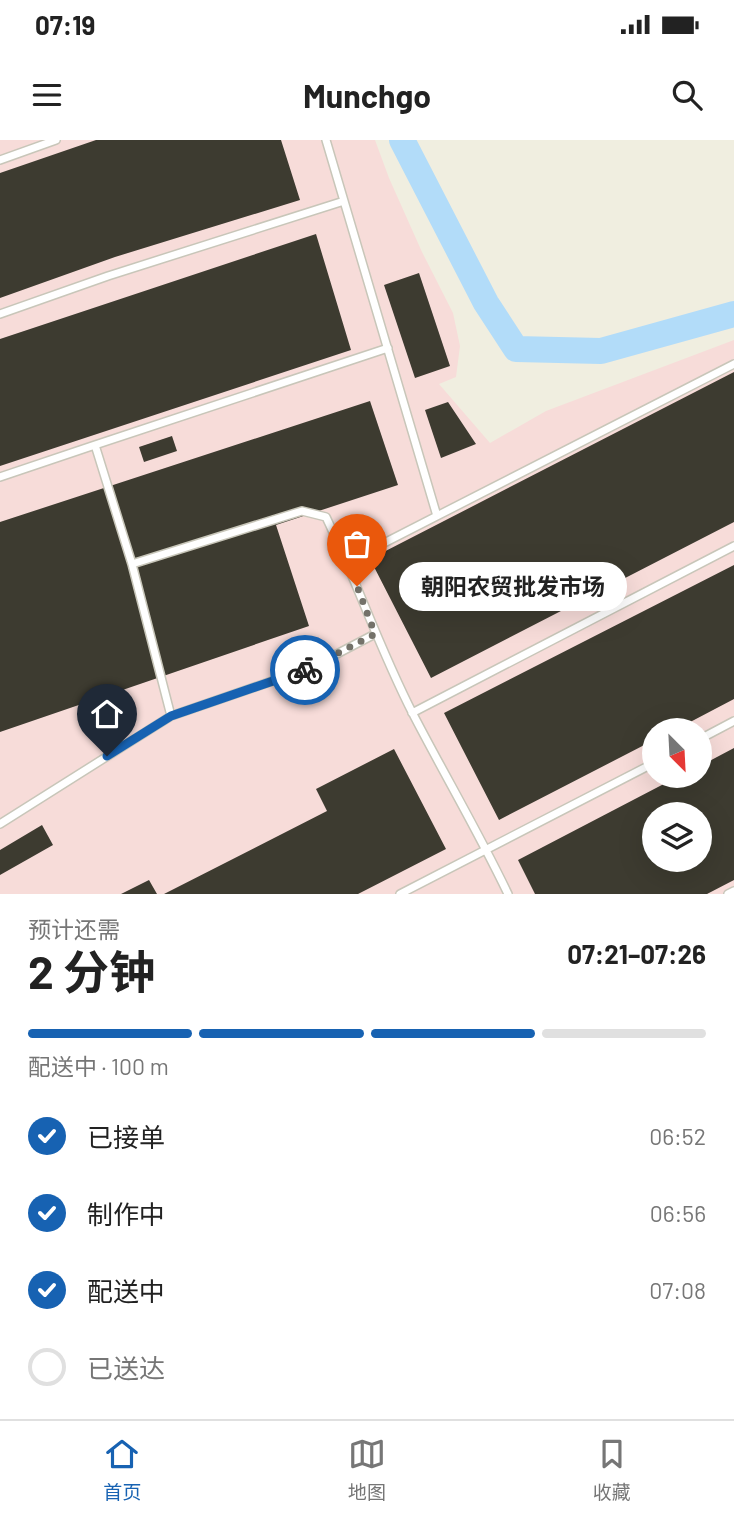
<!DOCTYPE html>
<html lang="zh">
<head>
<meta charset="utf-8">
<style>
  :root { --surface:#fff; --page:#f6f6f6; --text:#222; --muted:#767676; --line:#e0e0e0; --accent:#1762b2 }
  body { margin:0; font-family:Barlow,"Noto Sans SC",sans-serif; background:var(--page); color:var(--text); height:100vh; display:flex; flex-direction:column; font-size:26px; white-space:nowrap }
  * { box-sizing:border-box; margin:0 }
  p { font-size:23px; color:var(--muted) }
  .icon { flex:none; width:38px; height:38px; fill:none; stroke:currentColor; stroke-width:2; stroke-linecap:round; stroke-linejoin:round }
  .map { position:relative; height:754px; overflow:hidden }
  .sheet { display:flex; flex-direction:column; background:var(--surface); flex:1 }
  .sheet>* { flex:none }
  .needle { width:46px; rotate:156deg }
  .controls { position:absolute; left:642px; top:578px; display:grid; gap:14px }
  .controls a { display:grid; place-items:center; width:70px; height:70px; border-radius:50%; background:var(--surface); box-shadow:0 7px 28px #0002; font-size:35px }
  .pin { position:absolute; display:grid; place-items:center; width:60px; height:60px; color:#fff; margin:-72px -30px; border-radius:50% 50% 50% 0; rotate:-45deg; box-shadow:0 0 7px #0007 }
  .pin .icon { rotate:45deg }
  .courier { position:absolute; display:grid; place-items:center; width:70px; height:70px; margin:-35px; border:5px solid #1762b2; border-radius:50%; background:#fff; color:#222; box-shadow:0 2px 9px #0007 }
  .bubble { position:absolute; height:49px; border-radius:24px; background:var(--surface); box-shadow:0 7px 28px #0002; font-size:23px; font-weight:700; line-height:49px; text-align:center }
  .headline em { font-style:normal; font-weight:700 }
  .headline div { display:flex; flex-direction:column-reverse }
  .headline { display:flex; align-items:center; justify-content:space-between; height:119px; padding:0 28px }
  h1 { font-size:46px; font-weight:700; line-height:52px }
  .bar { display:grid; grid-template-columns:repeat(4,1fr); gap:10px 7px; align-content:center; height:84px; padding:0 28px }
  .bar i { height:9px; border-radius:5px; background:var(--line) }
  .bar .on { background:var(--accent) }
  .bar p { grid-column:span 4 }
  ol { padding:0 28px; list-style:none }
  li { display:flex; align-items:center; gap:21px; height:77px }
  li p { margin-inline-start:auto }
  li .icon { padding:7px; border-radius:50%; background:var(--accent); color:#fff; stroke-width:4 }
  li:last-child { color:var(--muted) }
  li i { width:38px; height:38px; border:4px solid var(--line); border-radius:50% }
  .status { display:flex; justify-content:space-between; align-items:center; height:49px; padding:0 35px; background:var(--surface); direction:ltr }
  .status svg { height:19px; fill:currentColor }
  header { display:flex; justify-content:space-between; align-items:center; height:91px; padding:0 28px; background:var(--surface); font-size:32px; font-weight:700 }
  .tab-bar { display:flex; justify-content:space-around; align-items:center; height:98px; border-top:2px solid var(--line); background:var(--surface); font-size:19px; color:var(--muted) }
  .tab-bar a { display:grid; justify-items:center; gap:4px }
  .tab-bar .on { color:var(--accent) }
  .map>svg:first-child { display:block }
  .commercial { fill:#f7dcd9; fill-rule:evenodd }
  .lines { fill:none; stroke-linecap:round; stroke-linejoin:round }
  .river { stroke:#b2dcf9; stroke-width:26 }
  .building { fill:#3d3b30; fill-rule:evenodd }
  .service-casing { stroke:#c8c6b9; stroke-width:10 }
  .service { stroke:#fff; stroke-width:7 }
  .done { stroke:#74726a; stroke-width:7; stroke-dasharray:0 12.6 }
  .route { stroke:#1762b2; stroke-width:9 }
</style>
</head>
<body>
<div class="status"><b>07:19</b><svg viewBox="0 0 49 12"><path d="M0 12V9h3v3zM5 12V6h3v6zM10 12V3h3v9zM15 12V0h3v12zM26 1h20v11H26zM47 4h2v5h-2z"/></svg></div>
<header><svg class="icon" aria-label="menu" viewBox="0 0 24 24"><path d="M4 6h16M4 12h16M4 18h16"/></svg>Munchgo<svg class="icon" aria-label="search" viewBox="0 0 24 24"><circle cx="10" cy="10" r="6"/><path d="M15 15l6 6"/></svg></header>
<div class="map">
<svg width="734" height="754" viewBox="0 0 734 754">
  <rect width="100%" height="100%" fill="#f0eee0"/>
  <path class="commercial" d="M0 0H375L389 38 422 112 453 173 460 206 456 237 439 244 490 303 546 271 734 200V754H0ZM654 590H700V635H654ZM654 674H700V719H654Z"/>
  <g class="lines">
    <path class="river" d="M402 0 486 163 516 209 601 211 734 174"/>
  </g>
  <path class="building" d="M96 0H281L300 60 115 117 0 158V33Z
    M316 94 351 210 0 326V199Z
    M419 133 450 226 415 238 384 145Z
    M734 232V382L431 538 370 419Z
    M370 261 398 345 276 385 309 486 0 592V382Z
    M448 262 476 304 441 318 425 270Z
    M172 296 177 311 144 322 139 307Z
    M734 425V559L675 590H654V600L499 680 444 573Z
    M734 608V740L707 754H535L518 720 681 635H700V626ZM654 674H700V719H654Z
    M394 609 446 709 358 754H164L327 671 316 649Z
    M42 685 53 705 0 735V710Z
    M149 740 157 754H121Z"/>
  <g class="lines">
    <defs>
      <path id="service" d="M326 0 437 376
        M0 20 56 0
        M0 174 108 136 344 61
        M0 337 95 305
        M347 422 734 224
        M132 424 302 371 326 377C357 442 380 510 413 574 444 634 479 693 508 754
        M412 573 734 406
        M171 576 132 424 95 305 388 208
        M700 599 734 581
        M0 684 171 576 310 528 375 494
        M400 754 654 623
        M728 754 734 751"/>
    </defs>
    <use href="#service" class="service-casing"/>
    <use href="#service" class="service"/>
  </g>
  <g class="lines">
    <path class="done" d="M305 530 375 494 357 446"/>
    <path class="route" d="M107 616 171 576 305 530"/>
  </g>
</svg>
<div class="controls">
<a><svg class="needle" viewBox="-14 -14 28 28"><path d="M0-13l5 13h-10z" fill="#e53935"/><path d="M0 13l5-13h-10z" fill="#767676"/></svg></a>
<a><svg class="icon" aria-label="layers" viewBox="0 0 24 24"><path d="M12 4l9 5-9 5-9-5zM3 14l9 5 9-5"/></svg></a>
</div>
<div class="pin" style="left:357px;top:446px;background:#ea580c"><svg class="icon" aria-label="bag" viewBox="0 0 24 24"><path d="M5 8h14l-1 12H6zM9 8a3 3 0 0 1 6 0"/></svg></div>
<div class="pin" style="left:107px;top:616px;background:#1f2937"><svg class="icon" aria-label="home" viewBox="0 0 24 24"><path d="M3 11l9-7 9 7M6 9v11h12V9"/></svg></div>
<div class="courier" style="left:305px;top:530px"><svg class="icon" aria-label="bike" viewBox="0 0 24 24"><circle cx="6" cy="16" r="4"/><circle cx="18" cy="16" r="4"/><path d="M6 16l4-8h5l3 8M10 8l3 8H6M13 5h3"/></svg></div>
<div class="bubble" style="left:399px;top:422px;width:228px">朝阳农贸批发市场</div>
</div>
<section class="sheet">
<div class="headline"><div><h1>2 分钟</h1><p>预计还需</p></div><em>07:21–07:26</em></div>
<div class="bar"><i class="on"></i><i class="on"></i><i class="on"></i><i></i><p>配送中 · 100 m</p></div>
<ol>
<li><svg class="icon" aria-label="check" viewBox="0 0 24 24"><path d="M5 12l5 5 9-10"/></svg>已接单<p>06:52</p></li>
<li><svg class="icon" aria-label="check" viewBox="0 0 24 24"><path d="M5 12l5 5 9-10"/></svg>制作中<p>06:56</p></li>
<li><svg class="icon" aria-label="check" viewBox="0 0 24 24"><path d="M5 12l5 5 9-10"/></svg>配送中<p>07:08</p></li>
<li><i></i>已送达</li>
</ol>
</section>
<nav class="tab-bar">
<a class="on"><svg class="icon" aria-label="home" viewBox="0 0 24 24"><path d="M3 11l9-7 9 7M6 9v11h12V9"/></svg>首页</a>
<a><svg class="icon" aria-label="map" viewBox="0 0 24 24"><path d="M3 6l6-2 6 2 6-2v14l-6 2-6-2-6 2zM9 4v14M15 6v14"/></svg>地图</a>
<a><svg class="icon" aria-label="saved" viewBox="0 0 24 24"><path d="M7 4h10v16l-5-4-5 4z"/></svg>收藏</a>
</nav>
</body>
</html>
